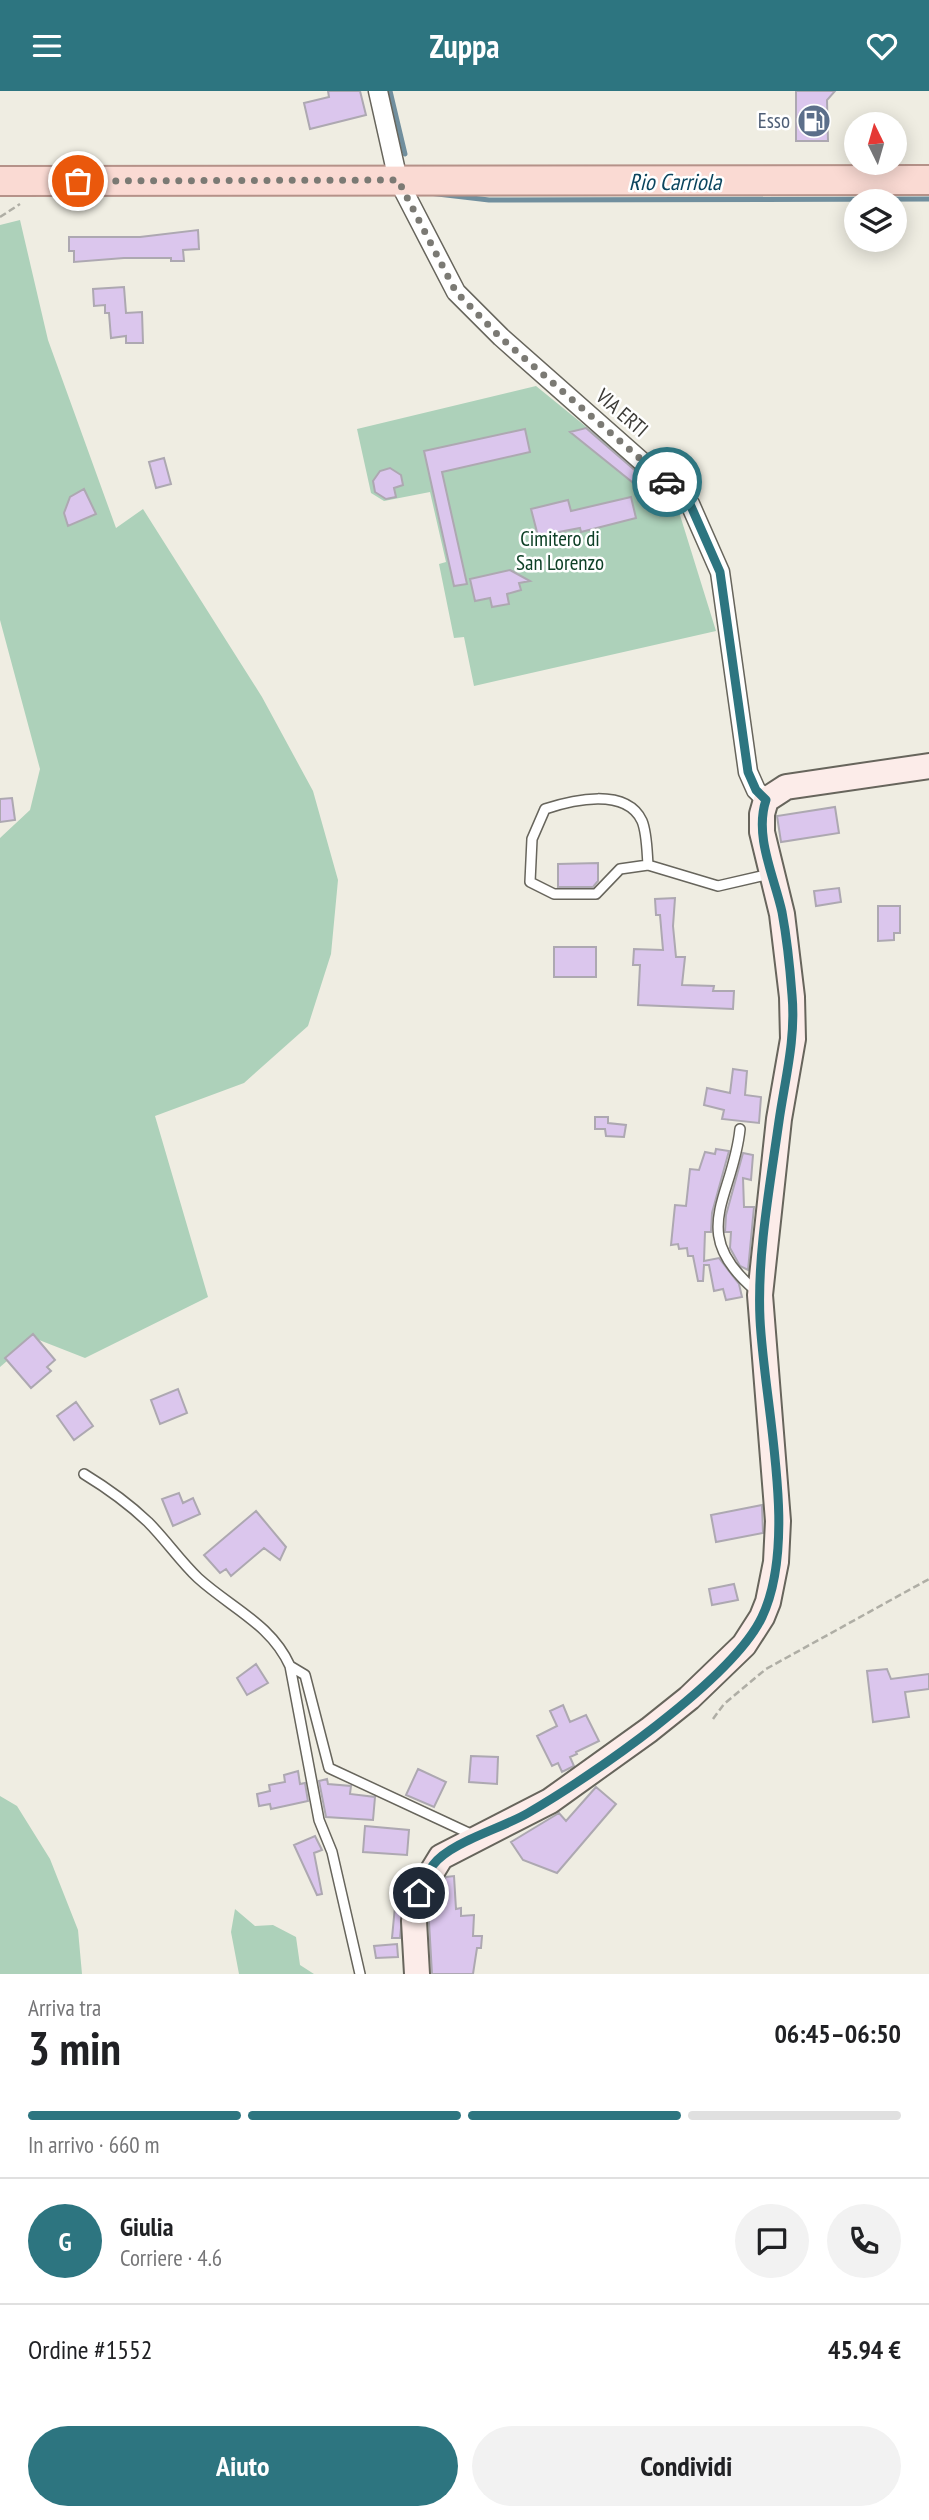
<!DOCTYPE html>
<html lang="it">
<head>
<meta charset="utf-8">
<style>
  :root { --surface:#fff; --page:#f2f2f2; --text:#202124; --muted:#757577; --line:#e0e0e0; --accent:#2d7580 }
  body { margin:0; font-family:"PT Sans Narrow",sans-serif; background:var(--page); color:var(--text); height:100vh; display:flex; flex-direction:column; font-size:26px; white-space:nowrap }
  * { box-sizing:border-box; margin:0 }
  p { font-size:23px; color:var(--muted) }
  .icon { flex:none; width:38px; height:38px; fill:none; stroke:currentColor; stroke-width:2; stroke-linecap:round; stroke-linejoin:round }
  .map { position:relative; height:1883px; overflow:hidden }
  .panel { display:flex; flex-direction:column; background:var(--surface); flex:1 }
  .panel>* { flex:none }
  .needle { width:46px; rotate:355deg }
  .buttons { position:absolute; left:844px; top:21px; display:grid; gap:14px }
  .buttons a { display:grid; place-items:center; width:63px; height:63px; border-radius:50%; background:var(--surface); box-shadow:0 4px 18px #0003; font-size:35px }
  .pin { position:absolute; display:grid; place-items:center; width:60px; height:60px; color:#fff; margin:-30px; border:4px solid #fff; border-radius:50%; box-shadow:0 2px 7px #0007 }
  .courier { position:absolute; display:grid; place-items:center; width:70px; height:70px; margin:-35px; border:5px solid #2d7580; border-radius:50%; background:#fff; color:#222; box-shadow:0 2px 9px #0007 }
  .summary em { font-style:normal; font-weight:700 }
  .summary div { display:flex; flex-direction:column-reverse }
  .summary { display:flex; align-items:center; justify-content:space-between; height:119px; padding:0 28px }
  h1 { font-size:46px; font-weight:700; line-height:52px }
  .bar { display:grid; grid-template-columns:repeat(4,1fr); gap:10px 7px; align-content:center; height:84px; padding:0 28px }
  .bar i { height:9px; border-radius:5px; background:var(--line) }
  .bar .active { background:var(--accent) }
  .bar p { grid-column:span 4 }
  .line { display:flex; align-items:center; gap:18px; padding:0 28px; border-top:2px solid var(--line) }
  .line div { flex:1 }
  .round { display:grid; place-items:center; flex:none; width:74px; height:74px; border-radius:37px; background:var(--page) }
  .cta { display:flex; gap:14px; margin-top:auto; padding:14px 28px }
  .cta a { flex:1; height:80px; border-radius:42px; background:var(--accent); color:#fff; font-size:28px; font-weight:700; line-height:80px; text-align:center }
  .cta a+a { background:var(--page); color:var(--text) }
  header { display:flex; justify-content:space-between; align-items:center; height:91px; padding:0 28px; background:var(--accent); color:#fff; font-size:32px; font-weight:700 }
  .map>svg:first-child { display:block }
  .green { fill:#add1ba }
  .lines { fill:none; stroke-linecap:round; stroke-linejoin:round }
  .stream { stroke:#718f9e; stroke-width:5 }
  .building { fill:#dbc6ed; stroke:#ada8b1; stroke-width:2 }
  .lane-casing { stroke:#67655c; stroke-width:12 }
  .street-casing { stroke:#67655c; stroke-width:21 }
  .secondary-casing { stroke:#67655c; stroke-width:28 }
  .primary-casing { stroke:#b59289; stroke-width:32 }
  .path { stroke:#afaea5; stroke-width:2.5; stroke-dasharray:7 3.5; stroke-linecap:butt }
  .lane { stroke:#fff; stroke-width:9 }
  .street { stroke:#fff; stroke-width:18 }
  .secondary { stroke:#fcece9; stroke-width:24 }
  .primary { stroke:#fadad3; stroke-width:28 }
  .done { stroke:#7b7a74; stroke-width:7; stroke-dasharray:0 12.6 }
  .route { stroke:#2d7580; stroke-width:9 }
  .labels { text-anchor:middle; stroke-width:5; stroke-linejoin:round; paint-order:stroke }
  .service-label { font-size:21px; fill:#4e5e75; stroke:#fff; text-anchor:end }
  .street-label { font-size:21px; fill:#3d3c38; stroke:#fff }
  .park-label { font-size:21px; fill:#0e4026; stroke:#fff }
  .water-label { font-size:23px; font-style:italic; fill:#0b455e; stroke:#fff }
</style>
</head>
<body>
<header><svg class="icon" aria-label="menu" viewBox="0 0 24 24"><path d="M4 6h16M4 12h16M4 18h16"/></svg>Zuppa<svg class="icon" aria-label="heart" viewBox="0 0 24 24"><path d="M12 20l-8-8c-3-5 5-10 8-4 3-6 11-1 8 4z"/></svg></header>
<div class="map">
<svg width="929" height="1883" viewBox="0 0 929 1883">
  <rect width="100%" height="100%" fill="#efede2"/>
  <path class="green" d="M20 129 48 249 116 437 143 418 262 606 313 700 338 789 331 863 308 935 244 992 155 1025 208 1206 85 1267 34 1247 0 1276V747L30 719 40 678 0 529V134Z
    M536 295 675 408 716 540 474 595 464 546 454 547 439 473 446 471 430 401 384 410 371 402 357 338Z
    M0 1705 17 1715 50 1768 78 1839 82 1883H0Z
    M235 1818 255 1835 273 1834 296 1846 300 1874 314 1883H239L231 1841Z"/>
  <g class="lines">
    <path class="stream" d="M390 0 405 63
      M429 102 489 109 929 108"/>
  </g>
  <path class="building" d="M328 0H360L366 24 310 38 304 12 329 6Z
    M796 0H835L827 9 828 50H796Z
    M198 139 199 158 183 159 184 170H171V167H124L74 171V160H69V146H140Z
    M124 196 126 222 142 221 143 252H126V245L111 247 109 222H105V214L94 215 93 198Z
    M586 337 653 395 647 403 570 341Z
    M525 338 530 361 442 381 467 493 454 495 424 360Z
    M164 367 171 393 156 397 149 371Z
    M390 377 401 384 403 394 394 397 396 406 386 408 375 401 373 390 380 380Z
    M84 398 96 423 68 435 64 422 70 406Z
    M631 406 636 427 581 441 580 437 538 445 531 418 568 409 571 420Z
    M510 479 530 490 519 492 521 499 507 503 509 513 492 516 490 507 475 510 470 488Z
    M12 707 15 729 0 731V708Z
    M835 716 839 742 781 751 777 725Z
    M598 772V790L593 796H558V773Z
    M839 797 841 811 816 815 814 800Z
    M675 807 673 835 676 866H685L682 894 714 895 713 900H734L733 918 638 914 640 874H633L634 858 663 859 660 824H656L655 808Z
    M878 815H900V842H894V849L878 850Z
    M554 856H596V886H554Z
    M733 978 747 980 745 1004 761 1006 759 1032 722 1028 724 1019 704 1014 707 997 730 1002Z
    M595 1026H608V1032L626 1034 624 1046 606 1045 605 1038H595Z
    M716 1058 729 1060 712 1122 711 1141H705L704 1170 719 1167 739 1193 742 1206 726 1209 723 1198 714 1200 709 1174H704L703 1190H698L693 1165H688L687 1157 679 1158 678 1153 671 1154 675 1114 686 1115 690 1078 699 1079 705 1061 715 1063Z
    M743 1062 753 1064 751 1089 743 1087 744 1116H754L748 1179 740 1175 730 1157 731 1141H725L726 1124Z
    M33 1243 55 1269 47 1276 51 1280 31 1297 5 1267Z
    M178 1298 187 1322 160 1333 151 1309Z
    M76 1311 93 1335 74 1349 57 1325Z
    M179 1402 183 1412 193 1407 200 1423 173 1435 162 1408Z
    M762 1414 763 1442 716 1451 711 1424Z
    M256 1420 286 1456 280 1469 264 1457 231 1485 226 1478 220 1482 204 1464Z
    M734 1493 738 1509 712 1514 709 1498Z
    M256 1573 268 1592 247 1604 237 1587Z
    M887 1578 891 1588 929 1583V1598L905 1601 909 1626 873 1631 867 1580Z
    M563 1614 570 1631 586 1624 599 1650 576 1661 577 1663 570 1666 574 1675 562 1681 558 1672 552 1675 537 1645 557 1635 550 1620Z
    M471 1665 498 1666 497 1693 469 1691Z
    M418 1678 446 1691 434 1716 406 1704Z
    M298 1680 300 1693 305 1692 308 1710 271 1718 270 1713 259 1715 257 1703 270 1700 269 1694 285 1691 284 1684Z
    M327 1688 328 1693 351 1695 350 1703 375 1706 373 1729 326 1726 319 1690Z
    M596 1696 616 1713 557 1782 523 1769 511 1751 559 1722 566 1730Z
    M365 1735 409 1739 407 1764 363 1761Z
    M315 1745 322 1759 314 1762 322 1803 317 1804 294 1754Z
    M454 1785 456 1818 461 1817V1825L474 1824 473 1845H482L481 1857H477L473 1883H432L429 1831 433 1807 446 1786Z
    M404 1804 400 1847H392L396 1805Z
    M397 1853 398 1866 376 1867 374 1855Z"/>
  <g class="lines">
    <defs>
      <path id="lane" d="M648 774C647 761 647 742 642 730 626 696 572 709 545 718L532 748 530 791 554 803H596L620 778 648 774 718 795 770 783
        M740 1038C733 1108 686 1141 756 1200
        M84 1383C107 1397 128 1412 148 1431 166 1449 180 1470 198 1487 231 1517 271 1533 290 1575L319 1729 332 1761 360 1883
        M290 1575 305 1584 329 1677 473 1744"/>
      <path id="street" d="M378 0 398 89 456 201 501 246 690 413 720 481 748 681 756 699 766 709"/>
      <path id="secondary" d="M417 1883 414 1830 419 1802 441 1766 550 1710 649 1639 689 1607 744 1554 762 1526 768 1511 776 1471 778 1430 760 1204 779 1028 793 948 792 906 782 823 762 741V723L766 709 786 696 929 675"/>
      <path id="primary" d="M0 90 929 89"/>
    </defs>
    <use href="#lane" class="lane-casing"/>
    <use href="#street" class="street-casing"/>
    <use href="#secondary" class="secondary-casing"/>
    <use href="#primary" class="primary-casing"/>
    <path class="path" d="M0 126 20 113
      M713 1628 724 1613 766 1578 929 1488"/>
    <use href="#lane" class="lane"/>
    <use href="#street" class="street"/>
    <use href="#secondary" class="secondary"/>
    <use href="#primary" class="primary"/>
  </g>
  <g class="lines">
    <path class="done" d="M78 90 398 89 456 201 500 246 667 391"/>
    <path class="route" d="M419 1802C423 1793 427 1782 433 1774 450 1751 503 1737 528 1722 589 1687 733 1588 762 1526 799 1448 764 1314 760 1228 757 1164 770 1094 779 1030 785 988 796 948 792 904 790 877 787 848 782 821 774 785 754 745 766 709L756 699 748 681 720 481 690 413 667 391"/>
  </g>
  <defs>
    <symbol id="fuel-disc" viewBox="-11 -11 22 22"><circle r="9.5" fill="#5c6f8a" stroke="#fff"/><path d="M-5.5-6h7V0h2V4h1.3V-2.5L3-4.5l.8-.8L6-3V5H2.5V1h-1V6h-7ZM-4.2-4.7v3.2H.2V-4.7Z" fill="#fff"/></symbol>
  </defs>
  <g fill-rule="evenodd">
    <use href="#fuel-disc" x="795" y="11" width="38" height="38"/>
  </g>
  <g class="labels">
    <g class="service-label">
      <text x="790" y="37">Esso</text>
    </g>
    <g class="street-label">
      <text transform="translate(622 322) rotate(41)" y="7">VIA ERTI</text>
    </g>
    <g class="park-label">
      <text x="560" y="455">Cimitero di<tspan x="560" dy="24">San Lorenzo</tspan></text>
    </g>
    <g class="water-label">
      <text x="675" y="99">Rio Carriola</text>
    </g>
  </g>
</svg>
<div class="buttons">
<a><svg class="needle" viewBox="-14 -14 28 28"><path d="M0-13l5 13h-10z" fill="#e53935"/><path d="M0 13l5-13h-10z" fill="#757577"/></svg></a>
<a><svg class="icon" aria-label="layers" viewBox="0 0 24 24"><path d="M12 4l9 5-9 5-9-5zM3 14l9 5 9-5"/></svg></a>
</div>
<div class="pin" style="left:78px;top:90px;background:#ea580c"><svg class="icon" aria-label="bag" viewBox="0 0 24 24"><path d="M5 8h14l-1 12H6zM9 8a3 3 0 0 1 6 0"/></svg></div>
<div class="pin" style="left:419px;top:1802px;background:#1f2937"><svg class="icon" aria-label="home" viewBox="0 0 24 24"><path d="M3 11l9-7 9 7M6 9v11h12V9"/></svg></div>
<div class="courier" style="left:667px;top:391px"><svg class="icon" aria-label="car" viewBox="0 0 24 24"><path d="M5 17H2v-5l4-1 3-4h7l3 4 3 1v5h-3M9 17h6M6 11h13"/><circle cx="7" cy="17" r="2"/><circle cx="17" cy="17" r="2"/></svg></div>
</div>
<section class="panel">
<div class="summary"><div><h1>3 min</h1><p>Arriva tra</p></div><em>06:45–06:50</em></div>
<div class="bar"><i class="active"></i><i class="active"></i><i class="active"></i><i></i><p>In arrivo · 660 m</p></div>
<div class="line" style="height:126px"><b class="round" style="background:var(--accent);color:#fff">G</b><div><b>Giulia</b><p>Corriere · 4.6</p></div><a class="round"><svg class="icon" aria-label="chat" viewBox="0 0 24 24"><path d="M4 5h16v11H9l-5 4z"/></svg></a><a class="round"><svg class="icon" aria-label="phone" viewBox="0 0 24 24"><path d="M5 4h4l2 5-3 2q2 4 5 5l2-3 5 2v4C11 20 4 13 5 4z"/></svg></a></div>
<div class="line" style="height:91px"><div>Ordine #1552</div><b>45.94 €</b></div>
<div class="cta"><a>Aiuto</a><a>Condividi</a></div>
</section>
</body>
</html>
